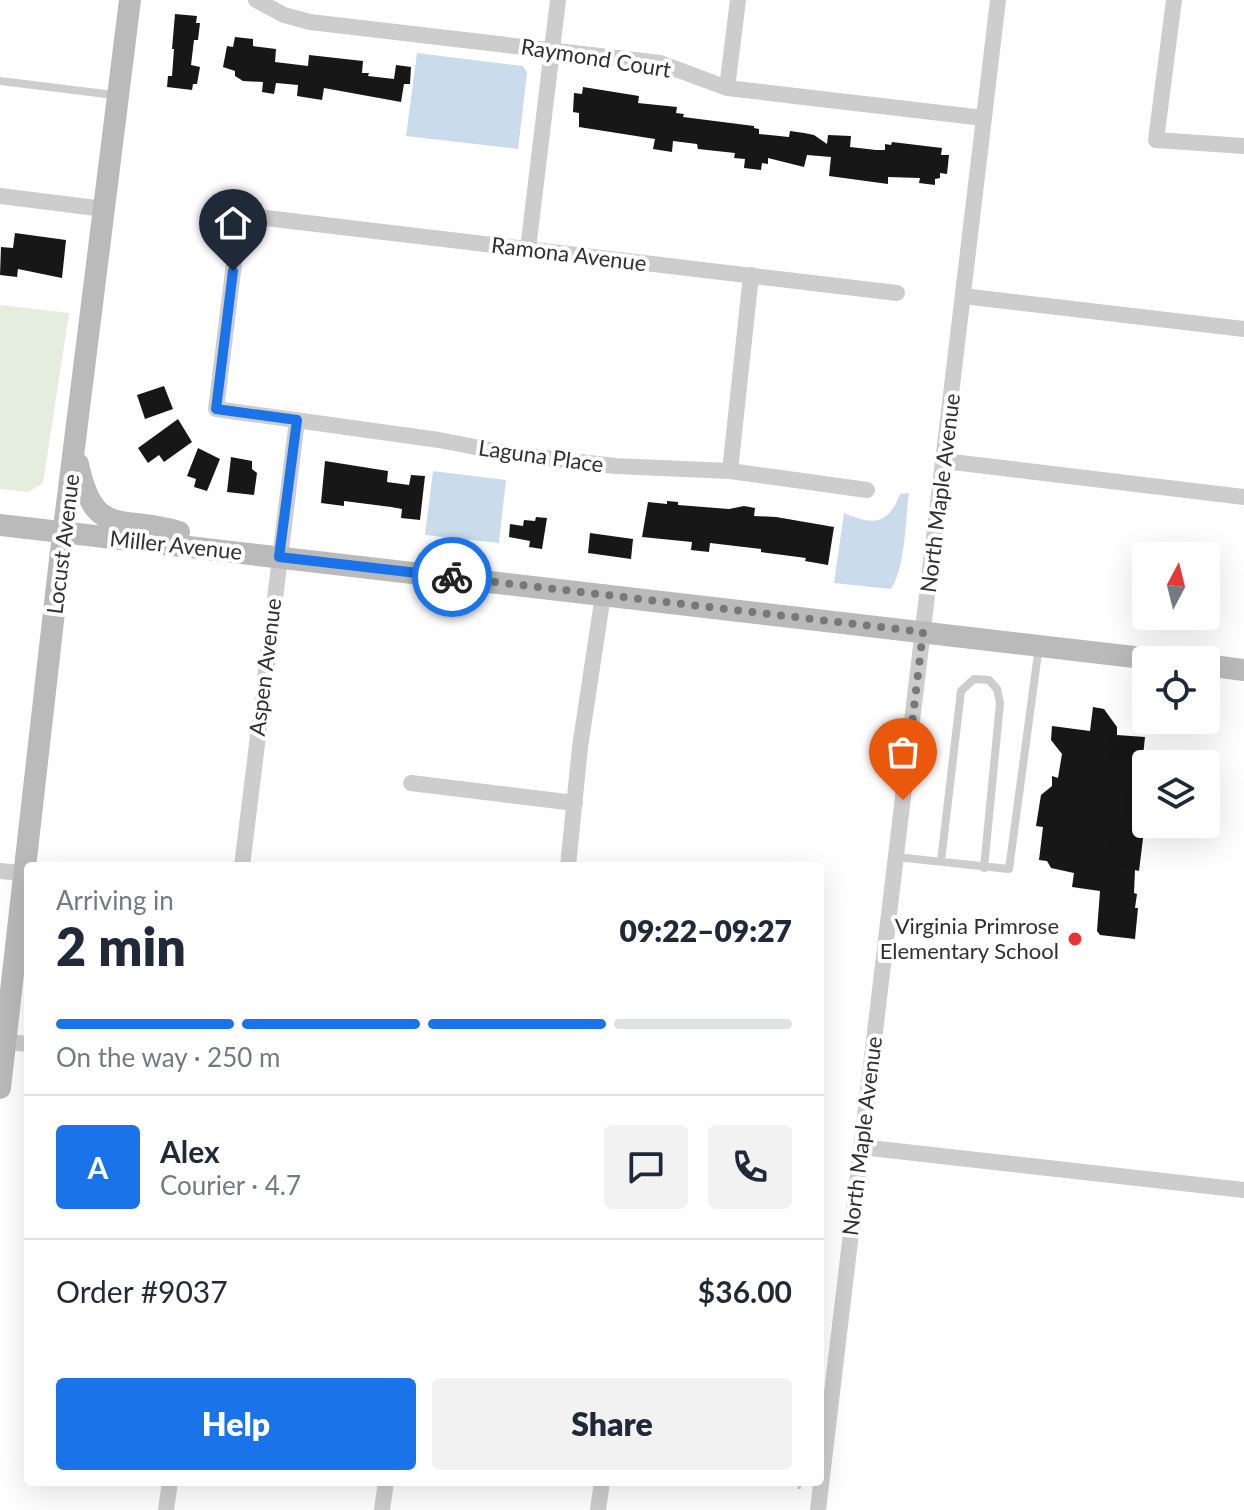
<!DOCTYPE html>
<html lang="en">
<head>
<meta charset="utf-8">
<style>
  :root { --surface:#fff; --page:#f2f2f3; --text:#1f2937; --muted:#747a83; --line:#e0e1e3; --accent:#1a73e8 }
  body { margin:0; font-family:Lato,sans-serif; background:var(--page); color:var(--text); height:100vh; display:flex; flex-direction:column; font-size:30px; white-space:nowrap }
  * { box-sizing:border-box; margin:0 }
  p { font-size:26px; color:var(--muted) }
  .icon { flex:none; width:44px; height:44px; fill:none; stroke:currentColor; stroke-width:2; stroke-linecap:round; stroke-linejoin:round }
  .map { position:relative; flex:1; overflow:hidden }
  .side { position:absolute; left:24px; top:862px; width:800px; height:624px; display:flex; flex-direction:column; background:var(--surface); border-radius:8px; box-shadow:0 8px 32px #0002 }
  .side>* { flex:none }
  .needle { width:52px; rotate:7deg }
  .buttons { position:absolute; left:1132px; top:542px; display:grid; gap:16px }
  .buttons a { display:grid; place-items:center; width:88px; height:88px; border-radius:8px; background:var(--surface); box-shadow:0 8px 32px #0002; font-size:40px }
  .pin { position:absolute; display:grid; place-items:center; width:68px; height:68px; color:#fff; margin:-82px -34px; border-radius:50% 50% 50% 0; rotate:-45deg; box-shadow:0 0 8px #0007 }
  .pin .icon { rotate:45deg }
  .courier { position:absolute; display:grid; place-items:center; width:80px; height:80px; margin:-40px; border:6px solid #1a73e8; border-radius:50%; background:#fff; color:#222; box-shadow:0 2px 10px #0007 }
  .headline em { font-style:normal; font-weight:800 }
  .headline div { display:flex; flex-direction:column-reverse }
  .headline { display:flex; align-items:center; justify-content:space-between; height:136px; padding:0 32px }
  h1 { font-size:52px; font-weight:800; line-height:60px }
  .bar { display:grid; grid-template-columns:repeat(4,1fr); gap:12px 8px; align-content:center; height:96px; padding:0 32px }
  .bar i { height:10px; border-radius:6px; background:var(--line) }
  .bar .active { background:var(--accent) }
  .bar p { grid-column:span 4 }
  .line { display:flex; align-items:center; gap:20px; padding:0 32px; border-top:2px solid var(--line) }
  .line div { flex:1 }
  .round { display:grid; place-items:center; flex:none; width:84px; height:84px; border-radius:8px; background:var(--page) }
  .primary-button { display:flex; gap:16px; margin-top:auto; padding:16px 32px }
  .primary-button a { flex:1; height:92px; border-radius:8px; background:var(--accent); color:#fff; font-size:32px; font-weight:800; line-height:92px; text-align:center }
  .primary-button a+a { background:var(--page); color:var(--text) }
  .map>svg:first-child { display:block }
  .green { fill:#e5edde }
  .water { fill:#cadcec }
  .building { fill:#171717 }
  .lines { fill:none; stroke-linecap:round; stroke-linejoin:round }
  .path { stroke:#cdcdcd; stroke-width:3; stroke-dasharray:4 4; stroke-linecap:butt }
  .lane { stroke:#cdcdcd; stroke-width:8 }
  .street { stroke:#cdcdcd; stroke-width:16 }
  .secondary { stroke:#bababa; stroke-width:22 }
  .done { stroke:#787878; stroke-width:8; stroke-dasharray:0 14.4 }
  .route { stroke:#1a73e8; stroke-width:10 }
  .poi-dot { fill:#e53634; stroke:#fff; stroke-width:3 }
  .labels { text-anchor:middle; stroke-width:8; stroke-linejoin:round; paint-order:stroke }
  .street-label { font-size:22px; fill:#303030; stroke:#fff }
  .poi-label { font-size:22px; fill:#303030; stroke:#fff; text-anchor:end }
</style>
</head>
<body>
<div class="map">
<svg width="1244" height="1510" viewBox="0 0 1244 1510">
  <rect width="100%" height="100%" fill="#fff"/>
  <path class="green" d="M0 305 69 313 43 483 28 492 0 489Z"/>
  <path class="water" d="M417 53 523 66 527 73 518 149 406 136Z
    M433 471 506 480 499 543 425 535Z
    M909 493C905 520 906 566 891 589L834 583 844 513C872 525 888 526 900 494Z"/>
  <path class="building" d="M175 14 197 16 196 23H200L198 40H194L191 65 200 67 197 84H193L192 90 167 87 168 76H172L174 49H172Z
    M235 37 253 39V46L276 49 275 62 308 66 309 55 363 61 362 73H369L368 76 394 79 396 65 411 67 410 84H404L401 102 324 88 322 100 297 96 298 85 276 83 274 94 262 92 263 82 243 81 235 76V71L223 67 227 46 233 47Z
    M583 87 639 96 638 103 677 107 676 113 684 114 683 117 754 126V128L759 129V134L789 137 790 131 804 133 814 135 827 144 828 135 851 136 850 147 876 150H885V144L891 145 892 142 942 148 941 155H949L947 174 940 173V178L935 179V185L919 183 920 178 888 177V184L829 176 831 157 807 155 804 167 768 158V164L762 163 761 170 744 168 745 159 734 158 735 153 698 149 697 144 673 141 672 152 653 149 655 139 579 127V113L573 112 574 93 582 94Z
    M15 233 66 240 62 278 18 269 17 277 0 275 1 247 13 248Z
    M164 386 173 409 145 419 137 395Z
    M178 419 192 442 164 462 159 455 148 463 138 448Z
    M198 448 220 459 207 491 194 487 196 479 187 476Z
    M231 457 252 461V469L257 473 254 495 227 492Z
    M325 461 388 471 387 482 409 485 411 475 425 476 420 520 401 518 402 509 391 507 344 501V506L321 503Z
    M667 501 678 502V505L729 509 744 506 755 508 754 516 776 517 834 527 828 565 805 561 806 558 761 552V549L710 543 709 552 691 550 692 542 642 537 648 502 667 504Z
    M536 517 547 518 542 549 529 547 530 541 509 537 510 524 523 526 524 520 535 521Z
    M590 533 633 539 631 559 588 553Z
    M1093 707 1104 709 1117 727V735L1145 737 1140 786 1146 787V814L1139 871 1135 870 1134 893 1137 894 1135 908H1138L1135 939 1100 935 1097 931 1100 891 1072 887 1074 873 1051 868 1047 861 1039 860 1043 827 1036 826 1041 795 1052 786V776L1058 778 1062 754 1051 740 1052 726 1090 731Z"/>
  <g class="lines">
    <path class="path" d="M820 1322 822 1307
      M799 1489 800 1482"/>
    <path class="lane" d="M0 81 114 95
      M896 857 1009 869 1039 646
      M941 861 961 691 974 679 989 680 997 689 1000 703 984 868"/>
    <path class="street" d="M256 0 284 15 310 22 660 63 727 88 984 118
      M1174 0 1156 140 1244 146
      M727 88 738 0
      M0 196 104 209
      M528 249 558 0
      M963 296 1244 329
      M944 461 1244 497
      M730 471 751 275
      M867 490 730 471 615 466 511 454 439 440 216 409 240 215 897 293
      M411 783 575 803
      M242 866 297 420
      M568 866 580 747 603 595
      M0 871 23 873
      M0 1041 28 1044
      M861 1147 1244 1190
      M166 1510 170 1482
      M382 1510 386 1482
      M598 1510 602 1482
      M818 1510 998 0"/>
    <path class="secondary" d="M78 464C94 540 121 514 179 532
      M0 525 1160 660
      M1206 665 1244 670
      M0 1088 59 568 130 0"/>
  </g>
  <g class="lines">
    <path class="done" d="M452 577 923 632 903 800"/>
    <path class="route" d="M233 271 216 409 297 420 279 557 452 577"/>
  </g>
  <circle class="poi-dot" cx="1075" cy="939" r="8"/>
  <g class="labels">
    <g class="street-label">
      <text transform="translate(596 58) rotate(9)" y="8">Raymond Court</text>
      <text transform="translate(569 254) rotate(7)" y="8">Ramona Avenue</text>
      <text transform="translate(541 456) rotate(8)" y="8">Laguna Place</text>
      <text transform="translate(940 493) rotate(-83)" y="8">North Maple Avenue</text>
      <text transform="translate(63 544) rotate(-83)" y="8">Locust Avenue</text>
      <text transform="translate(176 545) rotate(6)" y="8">Miller Avenue</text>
      <text transform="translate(265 667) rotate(-83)" y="8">Aspen Avenue</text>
      <text transform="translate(862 1136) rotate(-83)" y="8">North Maple Avenue</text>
    </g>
    <g class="poi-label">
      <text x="1059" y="934">Virginia Primrose<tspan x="1059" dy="25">Elementary School</tspan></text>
    </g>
  </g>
</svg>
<div class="buttons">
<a><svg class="needle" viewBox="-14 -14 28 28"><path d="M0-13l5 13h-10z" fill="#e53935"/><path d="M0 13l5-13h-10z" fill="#747a83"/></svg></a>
<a><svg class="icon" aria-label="locate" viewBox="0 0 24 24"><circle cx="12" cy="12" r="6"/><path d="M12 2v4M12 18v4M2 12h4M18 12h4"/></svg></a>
<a><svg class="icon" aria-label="layers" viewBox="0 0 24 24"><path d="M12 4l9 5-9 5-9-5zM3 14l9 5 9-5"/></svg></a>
</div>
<div class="pin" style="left:903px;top:800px;background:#ea580c"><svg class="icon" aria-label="bag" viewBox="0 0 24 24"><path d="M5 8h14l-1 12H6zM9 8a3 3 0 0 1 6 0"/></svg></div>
<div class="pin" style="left:233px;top:271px;background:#1f2937"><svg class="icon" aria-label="home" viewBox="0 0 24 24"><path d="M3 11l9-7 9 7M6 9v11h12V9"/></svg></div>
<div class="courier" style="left:452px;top:577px"><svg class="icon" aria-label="bike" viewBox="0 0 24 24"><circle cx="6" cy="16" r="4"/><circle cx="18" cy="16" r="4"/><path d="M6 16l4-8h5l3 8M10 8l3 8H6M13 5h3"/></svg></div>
<section class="side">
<div class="headline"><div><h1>2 min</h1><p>Arriving in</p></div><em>09:22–09:27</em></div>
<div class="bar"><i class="active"></i><i class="active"></i><i class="active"></i><i></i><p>On the way · 250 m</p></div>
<div class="line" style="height:144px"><b class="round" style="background:var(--accent);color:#fff">A</b><div><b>Alex</b><p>Courier · 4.7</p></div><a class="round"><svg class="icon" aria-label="chat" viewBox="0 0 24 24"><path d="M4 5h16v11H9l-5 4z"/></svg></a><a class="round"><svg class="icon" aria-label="phone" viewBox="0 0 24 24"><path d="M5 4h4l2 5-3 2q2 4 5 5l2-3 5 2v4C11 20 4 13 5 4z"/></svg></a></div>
<div class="line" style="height:104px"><div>Order #9037</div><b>$36.00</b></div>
<div class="primary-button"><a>Help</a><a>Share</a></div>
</section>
</div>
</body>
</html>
